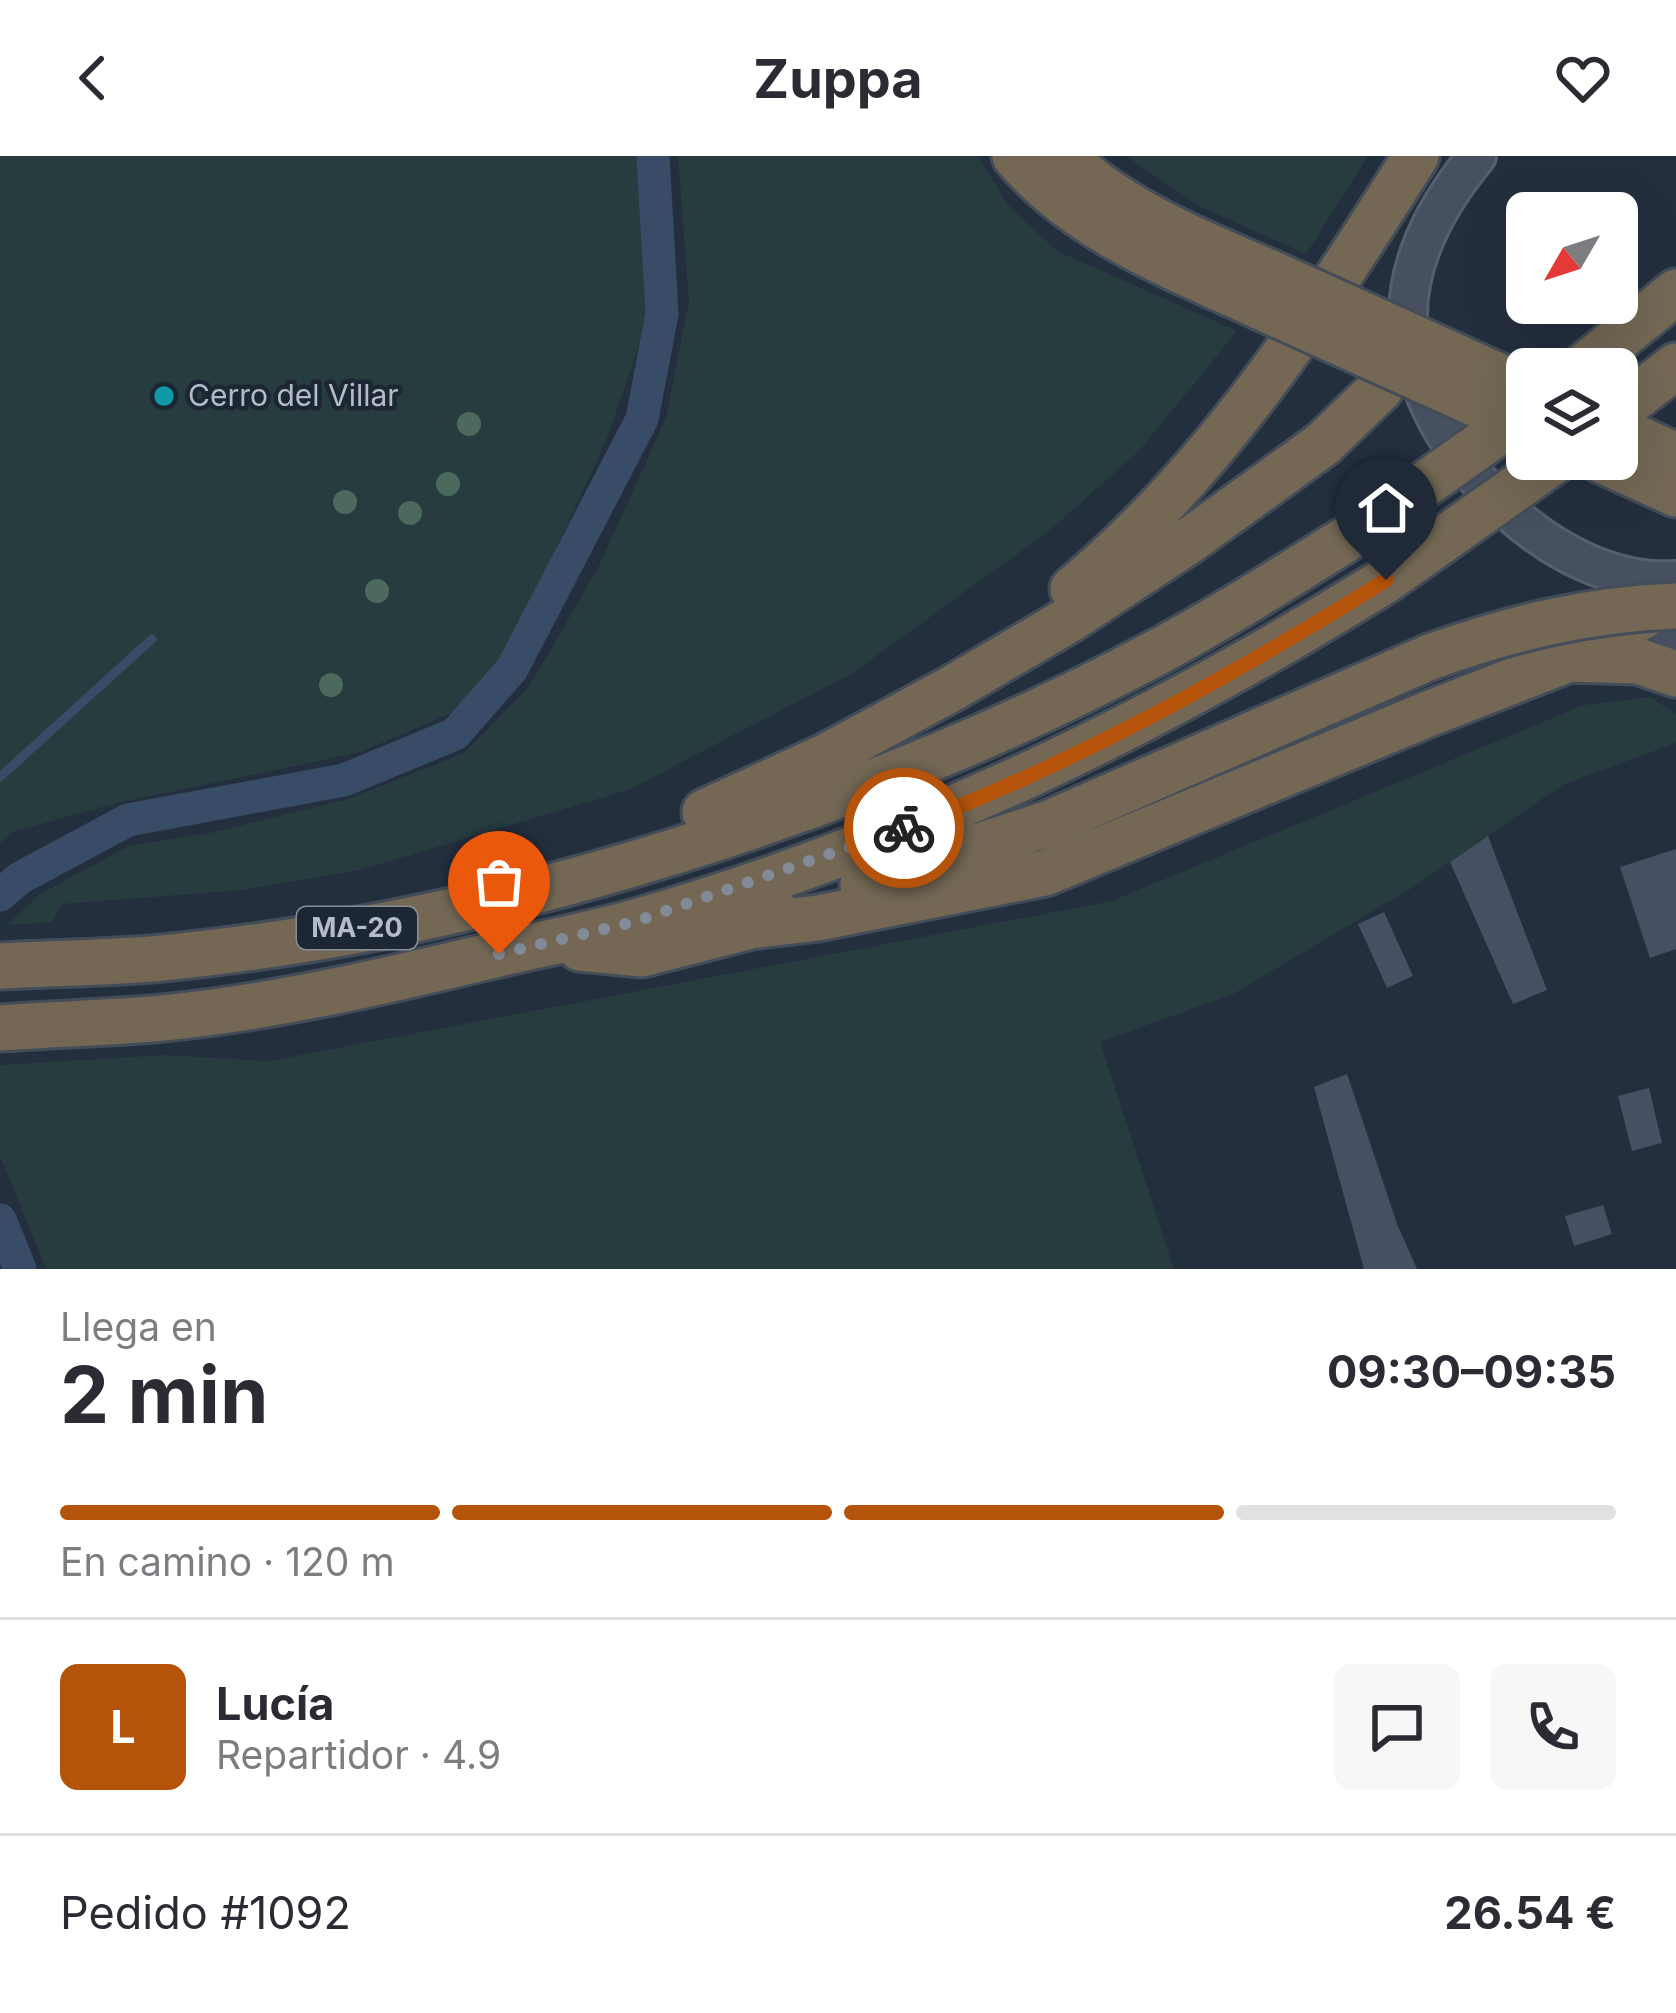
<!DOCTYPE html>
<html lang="es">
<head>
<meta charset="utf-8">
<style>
  :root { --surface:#fff; --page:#f7f7f7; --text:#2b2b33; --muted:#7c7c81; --line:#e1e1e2; --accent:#b45309 }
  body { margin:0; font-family:Inter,sans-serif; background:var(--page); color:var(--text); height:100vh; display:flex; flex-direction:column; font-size:45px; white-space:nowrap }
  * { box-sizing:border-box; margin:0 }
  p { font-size:39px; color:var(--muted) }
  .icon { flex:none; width:66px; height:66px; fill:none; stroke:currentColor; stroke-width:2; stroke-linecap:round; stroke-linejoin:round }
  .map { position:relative; height:1113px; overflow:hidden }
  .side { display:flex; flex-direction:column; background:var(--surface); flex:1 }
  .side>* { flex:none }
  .needle { width:78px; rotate:231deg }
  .fabs { position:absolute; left:1506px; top:36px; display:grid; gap:24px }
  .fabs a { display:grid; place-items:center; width:132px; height:132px; border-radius:18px; background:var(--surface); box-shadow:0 12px 48px #0002; font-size:60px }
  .pin { position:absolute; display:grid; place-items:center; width:102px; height:102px; color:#fff; margin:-123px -51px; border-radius:50% 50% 50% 0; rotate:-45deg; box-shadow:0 0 12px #0007 }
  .pin .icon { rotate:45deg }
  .courier { position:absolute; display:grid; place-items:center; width:120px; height:120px; margin:-60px; border:9px solid #b45309; border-radius:50%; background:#fff; color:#222; box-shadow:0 3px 15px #0007 }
  .summary em { font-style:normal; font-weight:700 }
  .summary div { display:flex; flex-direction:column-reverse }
  .summary { display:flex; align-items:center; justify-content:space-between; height:204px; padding:0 60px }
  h1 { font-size:78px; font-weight:700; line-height:90px }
  .bar { display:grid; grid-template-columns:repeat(4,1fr); gap:18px 12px; align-content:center; height:144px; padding:0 60px }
  .bar i { height:15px; border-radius:9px; background:var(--line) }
  .bar .current { background:var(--accent) }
  .bar p { grid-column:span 4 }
  .line { display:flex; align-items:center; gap:30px; padding:0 60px; border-top:3px solid var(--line) }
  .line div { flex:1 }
  .round { display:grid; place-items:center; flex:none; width:126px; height:126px; border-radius:18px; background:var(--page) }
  header { display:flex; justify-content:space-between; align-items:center; height:156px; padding:0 60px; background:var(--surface); font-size:54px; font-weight:700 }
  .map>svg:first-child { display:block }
  .green { fill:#263c3f }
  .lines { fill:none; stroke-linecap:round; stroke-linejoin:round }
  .stream { stroke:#394c67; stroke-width:9 }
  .canal { stroke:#394c67; stroke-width:33 }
  .building { fill:#455162 }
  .secondary-casing { stroke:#565f6c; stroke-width:42 }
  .highway-casing { stroke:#434c59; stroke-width:51 }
  .secondary { stroke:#465061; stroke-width:36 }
  .highway { stroke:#746855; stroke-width:45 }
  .highway-bridge-casing { stroke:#434c59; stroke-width:51; stroke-linecap:butt }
  .highway-bridge { stroke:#746855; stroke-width:45 }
  .tree { fill:#4b6a5d }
  .done { stroke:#828b98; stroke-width:12; stroke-dasharray:0 21.6 }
  .route { stroke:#b45309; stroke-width:15 }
  .culture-dot { fill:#0f9aa8; stroke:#1d2633; stroke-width:4.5 }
  .labels { text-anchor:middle; stroke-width:9; stroke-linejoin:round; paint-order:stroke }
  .shield { fill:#1d2633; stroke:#878f9c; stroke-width:3 }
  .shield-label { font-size:27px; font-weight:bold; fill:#b4bcc9 }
  .poi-label { font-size:30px; fill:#b4bcc9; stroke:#1d2633; text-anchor:start }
</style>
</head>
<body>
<header><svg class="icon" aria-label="back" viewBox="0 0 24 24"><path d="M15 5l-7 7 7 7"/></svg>Zuppa<svg class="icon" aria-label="heart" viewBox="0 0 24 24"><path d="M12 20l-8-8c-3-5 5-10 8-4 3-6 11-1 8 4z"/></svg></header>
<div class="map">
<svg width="1676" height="1113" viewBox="0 0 1676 1113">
  <rect width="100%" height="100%" fill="#242f3e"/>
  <path class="green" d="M0 0H638L650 159 606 285 520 469 478 538 449 558 361 596 113 648 12 676 0 688Z
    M678 0H978L1007 48 1057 95 1237 175 1139 295 1048 376 851 518 628 634 360 714 243 734 62 748 52 766 7 769 40 738 129 690 210 677 348 643 464 597 529 531 599 410 666 262 689 145Z
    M1126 0H1368L1306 98 1197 49Z
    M1650 541 1676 558V587L1564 628 1410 733 1233 838 1100 886 1174 1113H46L0 1000V909L165 899 269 905 1112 745 1584 549Z"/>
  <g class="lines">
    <path class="stream" d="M0 621 152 483"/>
    <path class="canal" d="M0 739 20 722 128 664 344 624 455 578 512 513 642 263 662 158 653 0
      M0 1064 20 1113"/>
  </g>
  <path class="building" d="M1488 680 1547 834 1513 848 1450 706Z
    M1676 693V793L1650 802 1620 711Z
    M1384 756 1413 820 1387 832 1358 768Z
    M1347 918 1397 1068 1417 1113H1364L1314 931Z
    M1649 932 1662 987 1632 995 1618 940Z
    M1603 1049 1612 1078 1574 1090 1565 1060Z"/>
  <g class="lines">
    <defs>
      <path id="secondary" d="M1477 0C1435 51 1399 115 1410 185 1427 301 1555 432 1676 424
        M1637 441 1654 453 1676 483"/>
      <path id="highway" d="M1015 0C1078 75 1174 111 1261 151
        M1063 0C1121 55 1200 87 1273 118
        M1581 213 1676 136
        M1617 256 1676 210
        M1617 273 1676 300
        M1599 303 1676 338
        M1073 433C1216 314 1318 155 1416 0
        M1569 503 1638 505 1676 518
        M705 656 825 601 951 533 1072 462 1186 387 1323 288 1380 233 1410 185
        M863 728 1047 668 1430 501
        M751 770 818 762 1045 717 1428 558 1569 503 1663 448
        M580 792 642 798 751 770 778 758
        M0 810C54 807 109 807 163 802 496 769 858 654 1154 498 1223 461 1289 419 1356 377
        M0 872C54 868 109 867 163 862 274 851 386 825 494 799 541 788 589 779 636 766 906 688 1148 572 1386 424"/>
    </defs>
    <use href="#secondary" class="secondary-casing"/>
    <use href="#highway" class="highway-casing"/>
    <use href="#secondary" class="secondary"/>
    <use href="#highway" class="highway"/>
    <defs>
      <path id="highway-bridge" d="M1273 118 1527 233
        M1261 151 1527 271
        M1356 377 1527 256
        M1386 424 1557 303
        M1430 501C1511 472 1590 453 1676 450"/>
    </defs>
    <use href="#highway-bridge" class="highway-bridge-casing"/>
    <use href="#highway-bridge" class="highway-bridge"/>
  </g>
  <g class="tree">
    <circle cx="469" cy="268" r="12"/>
    <circle cx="448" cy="328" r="12"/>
    <circle cx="345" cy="346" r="12"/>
    <circle cx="410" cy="357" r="12"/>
    <circle cx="377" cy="435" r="12"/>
    <circle cx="331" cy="529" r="12"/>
  </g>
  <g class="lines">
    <path class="done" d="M499 798 634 766 904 672"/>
    <path class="route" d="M904 672C1075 608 1232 520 1386 424"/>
  </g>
  <circle class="culture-dot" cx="164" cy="240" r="12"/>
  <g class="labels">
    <rect class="shield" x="297" y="751" width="120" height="42" rx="9"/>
    <g class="shield-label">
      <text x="357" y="781">MA-20</text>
    </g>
    <g class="poi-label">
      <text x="188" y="250">Cerro del Villar</text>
    </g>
  </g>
</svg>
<div class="fabs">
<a><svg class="needle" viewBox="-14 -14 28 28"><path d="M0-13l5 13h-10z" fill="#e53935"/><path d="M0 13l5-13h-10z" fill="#7c7c81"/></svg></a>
<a><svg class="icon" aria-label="layers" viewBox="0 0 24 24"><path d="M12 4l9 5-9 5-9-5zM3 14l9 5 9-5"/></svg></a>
</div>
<div class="pin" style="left:499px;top:798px;background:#ea580c"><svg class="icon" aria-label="bag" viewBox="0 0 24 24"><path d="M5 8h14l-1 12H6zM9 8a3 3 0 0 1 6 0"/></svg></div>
<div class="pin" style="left:1386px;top:424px;background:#1f2937"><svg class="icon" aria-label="home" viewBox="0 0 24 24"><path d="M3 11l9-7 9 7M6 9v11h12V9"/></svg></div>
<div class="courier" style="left:904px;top:672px"><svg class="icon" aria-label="bike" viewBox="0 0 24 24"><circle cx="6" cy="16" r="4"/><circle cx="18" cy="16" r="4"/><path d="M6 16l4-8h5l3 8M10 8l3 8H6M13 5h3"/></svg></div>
</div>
<section class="side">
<div class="summary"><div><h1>2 min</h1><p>Llega en</p></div><em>09:30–09:35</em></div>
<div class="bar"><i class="current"></i><i class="current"></i><i class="current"></i><i></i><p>En camino · 120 m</p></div>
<div class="line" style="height:216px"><b class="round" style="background:var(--accent);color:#fff">L</b><div><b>Lucía</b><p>Repartidor · 4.9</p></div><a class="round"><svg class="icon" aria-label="chat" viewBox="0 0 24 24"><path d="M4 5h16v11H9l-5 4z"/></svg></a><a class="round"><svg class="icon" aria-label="phone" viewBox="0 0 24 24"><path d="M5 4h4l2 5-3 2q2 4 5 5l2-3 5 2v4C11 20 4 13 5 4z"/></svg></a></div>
<div class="line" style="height:156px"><div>Pedido #1092</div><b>26.54 €</b></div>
</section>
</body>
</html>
